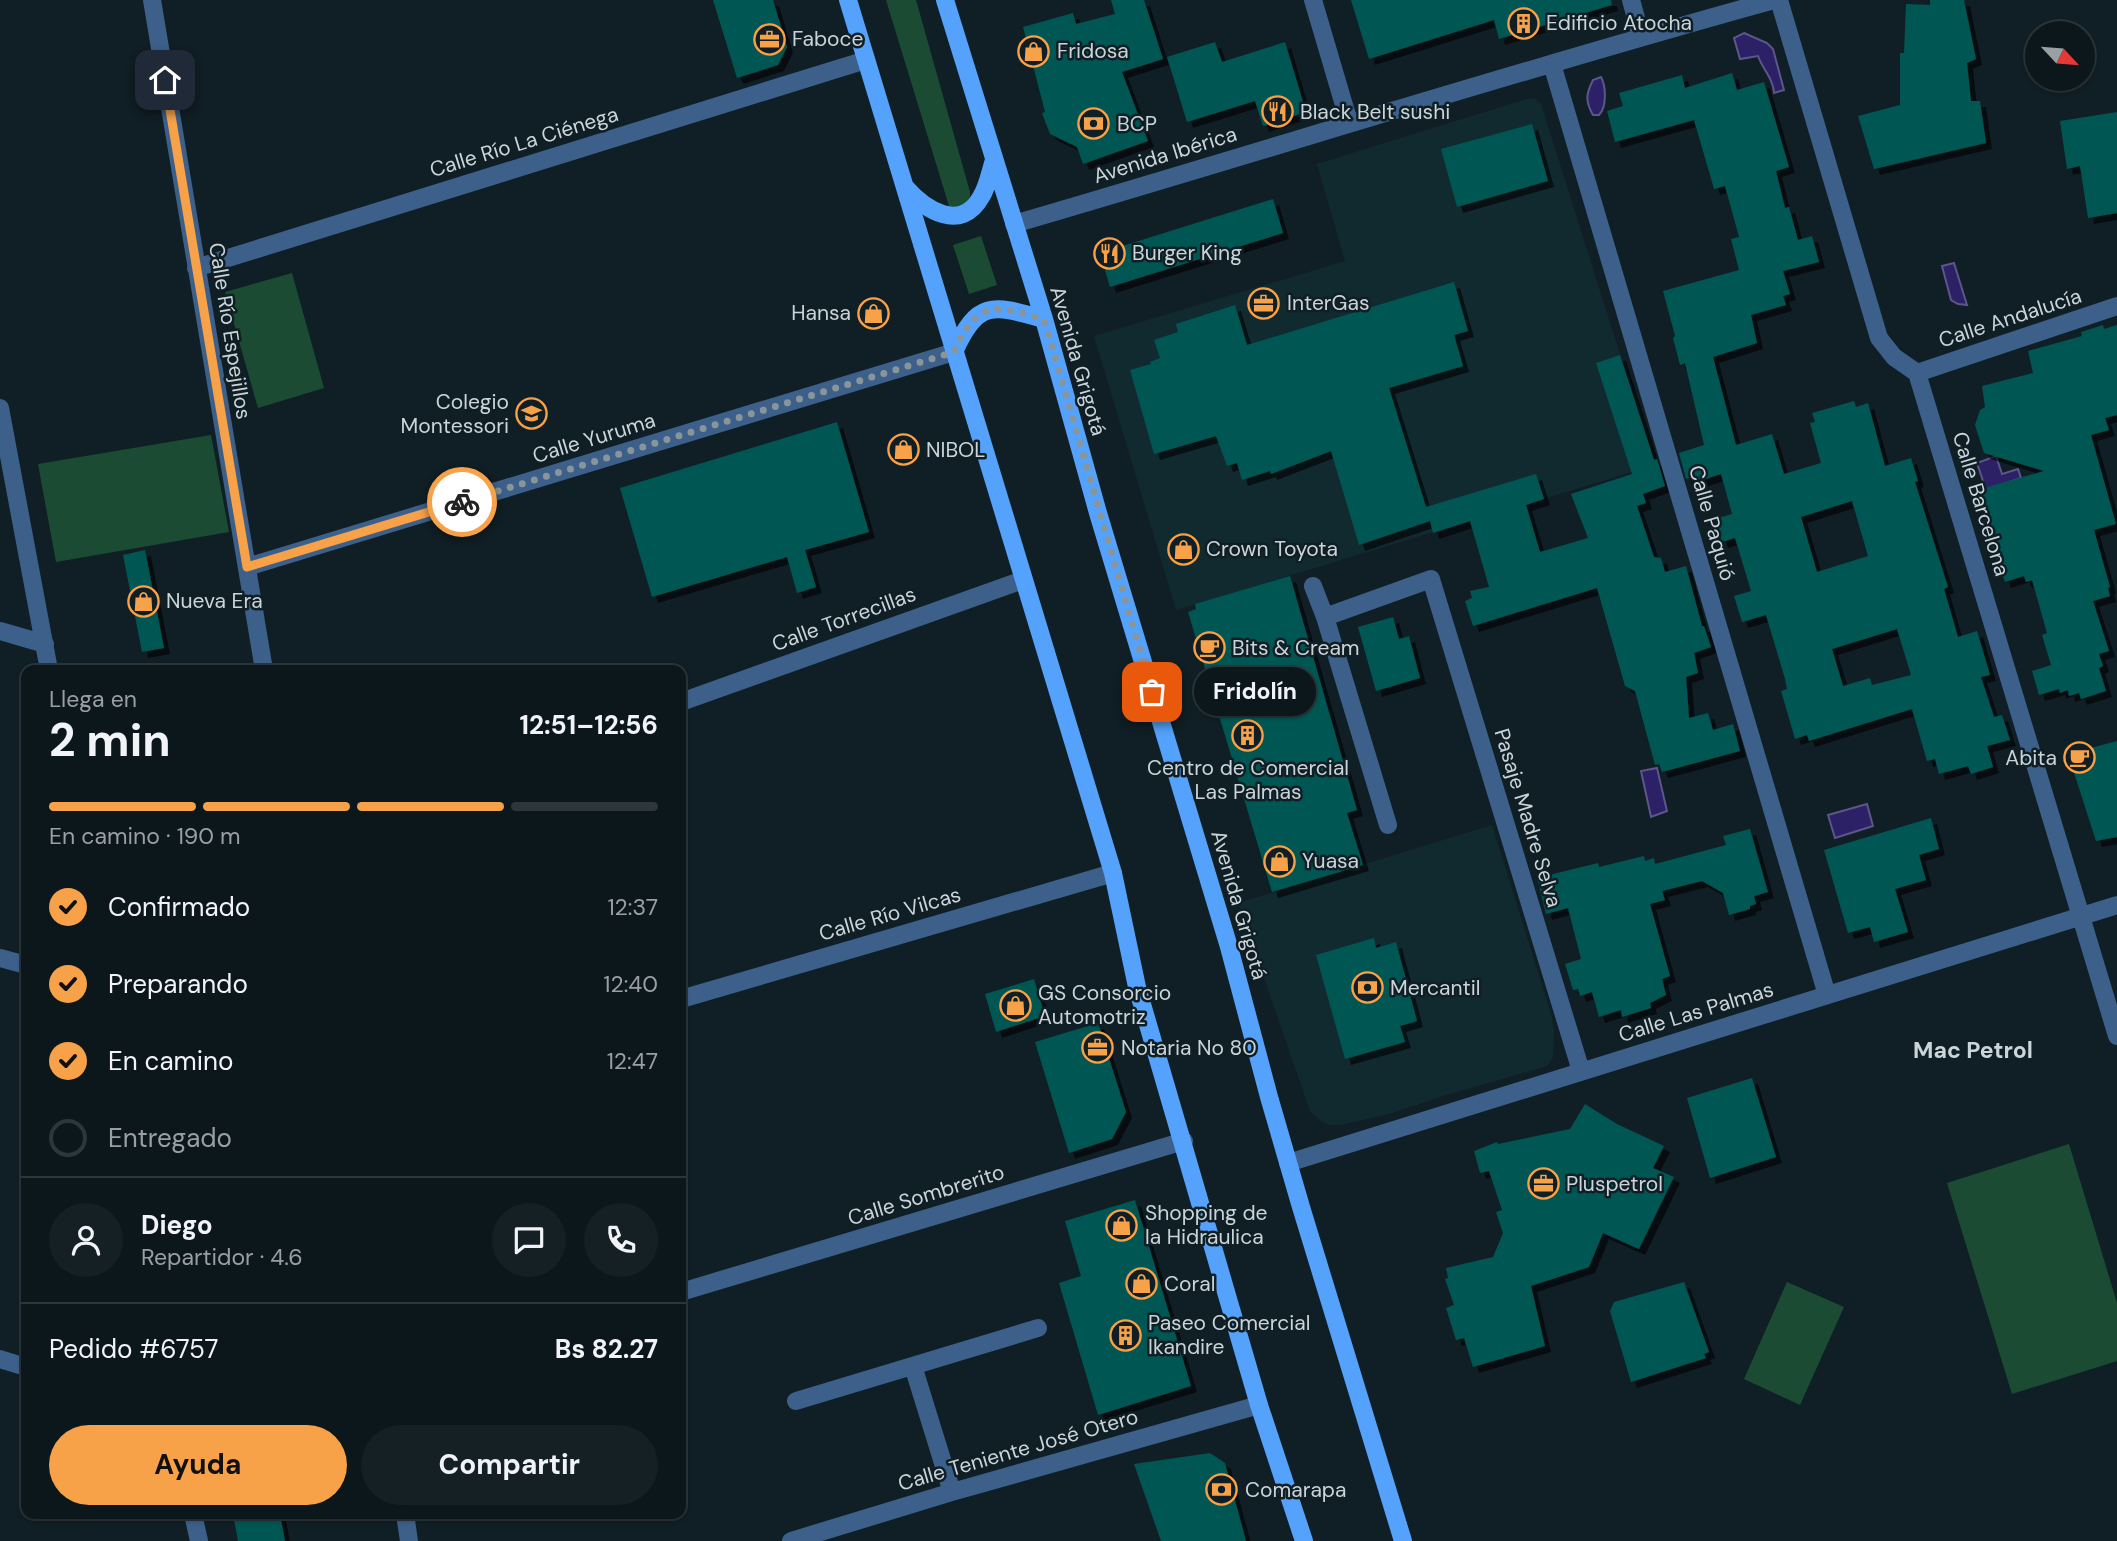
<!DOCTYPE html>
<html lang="es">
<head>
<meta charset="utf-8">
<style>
  :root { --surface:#0c171c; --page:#152025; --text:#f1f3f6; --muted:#9a9fa3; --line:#2c363b; --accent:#f7a149 }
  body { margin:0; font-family:"DM Sans",sans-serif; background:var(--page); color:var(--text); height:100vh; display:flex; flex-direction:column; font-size:26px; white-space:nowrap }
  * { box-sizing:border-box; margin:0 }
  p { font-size:23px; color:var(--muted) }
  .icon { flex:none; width:38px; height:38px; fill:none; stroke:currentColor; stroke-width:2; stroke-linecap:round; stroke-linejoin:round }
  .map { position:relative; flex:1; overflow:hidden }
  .sheet { position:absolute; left:21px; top:665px; width:665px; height:854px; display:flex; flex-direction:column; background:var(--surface); border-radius:14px; box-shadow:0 2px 5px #0004,0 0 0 2px var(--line) }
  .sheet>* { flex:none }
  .needle { width:46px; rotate:116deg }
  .fabs { position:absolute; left:2025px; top:21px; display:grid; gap:14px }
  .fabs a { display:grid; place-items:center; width:70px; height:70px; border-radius:50%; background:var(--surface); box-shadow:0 2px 5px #0004,0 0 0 2px var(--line); font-size:35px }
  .pin { position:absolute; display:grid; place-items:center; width:60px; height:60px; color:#fff; margin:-30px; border-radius:14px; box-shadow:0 4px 10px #0006 }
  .courier { position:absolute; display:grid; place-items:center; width:70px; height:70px; margin:-35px; border:5px solid #f7a149; border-radius:50%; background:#fff; color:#222; box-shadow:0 2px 9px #0007 }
  .bubble { position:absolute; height:49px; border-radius:24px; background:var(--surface); box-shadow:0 2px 5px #0004,0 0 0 2px var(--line); font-size:23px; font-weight:700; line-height:49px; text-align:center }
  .summary em { font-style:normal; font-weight:700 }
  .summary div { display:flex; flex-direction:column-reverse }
  .summary { display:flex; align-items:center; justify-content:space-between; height:119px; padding:0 28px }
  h1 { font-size:46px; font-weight:700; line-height:52px }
  .bar { display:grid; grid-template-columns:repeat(4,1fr); gap:10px 7px; align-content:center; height:84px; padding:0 28px }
  .bar i { height:9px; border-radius:5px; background:var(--line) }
  .bar .selected { background:var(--accent) }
  .bar p { grid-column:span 4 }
  .line { display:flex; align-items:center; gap:18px; padding:0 28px; border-top:2px solid var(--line) }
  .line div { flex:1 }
  .round { display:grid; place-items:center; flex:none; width:74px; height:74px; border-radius:37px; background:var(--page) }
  ol { padding:0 28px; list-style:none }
  li { display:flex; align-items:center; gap:21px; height:77px }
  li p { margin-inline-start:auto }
  li .icon { padding:7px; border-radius:50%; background:var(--accent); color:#111; stroke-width:4 }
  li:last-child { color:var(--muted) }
  li i { width:38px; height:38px; border:4px solid var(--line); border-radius:50% }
  .action { display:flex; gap:14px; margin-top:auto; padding:14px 28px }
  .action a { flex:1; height:80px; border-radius:42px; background:var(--accent); color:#111; font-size:28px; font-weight:700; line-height:80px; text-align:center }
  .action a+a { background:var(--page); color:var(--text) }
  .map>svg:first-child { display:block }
  .built { fill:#112a30 }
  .green { fill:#1b4c33 }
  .water { fill:#2c2067; stroke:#5c5689; stroke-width:2 }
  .building { fill:#005652; fill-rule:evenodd; filter:url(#shadow) }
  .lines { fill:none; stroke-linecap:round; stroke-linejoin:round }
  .minor { stroke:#3c608a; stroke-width:18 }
  .major { stroke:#54a2fb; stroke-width:18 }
  .done { stroke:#8a959a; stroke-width:7; stroke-dasharray:0 12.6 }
  .route { stroke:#f7a149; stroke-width:9 }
  .labels { text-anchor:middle; stroke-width:5; stroke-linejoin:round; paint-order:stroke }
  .poi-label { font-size:21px; fill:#cbd5d9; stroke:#101f25; text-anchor:start }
  .street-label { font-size:21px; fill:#cbd5d9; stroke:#101f25 }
  .neighbourhood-label { font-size:23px; font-weight:bold; fill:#cbd5d9; stroke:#101f25 }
</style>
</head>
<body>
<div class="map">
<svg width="2117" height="1541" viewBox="0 0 2117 1541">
  <defs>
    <filter id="shadow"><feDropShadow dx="6" dy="6" stdDeviation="0" flood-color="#0009"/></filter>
  </defs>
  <rect width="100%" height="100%" fill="#101f25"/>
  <path class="built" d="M1530 98 1536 99 1541 104 1655 465 1176 610 1094 336 1345 261 1317 164Z
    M1492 825 1551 1014 1554 1031 1553 1057 1547 1066 1450 1094 1385 1115 1341 1125H1330L1322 1122 1310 1111 1238 903Z"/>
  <path class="green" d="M886 0H916L970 192V197L964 205 953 208 949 206Z
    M981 236 997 285 969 294 953 245Z
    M292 273 324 388 258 408 225 292Z
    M211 435 229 532 56 562 38 464Z
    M2069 1144 2117 1303V1361L2012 1394 1947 1183Z
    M1787 1282 1844 1307 1800 1405 1744 1379Z"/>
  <path class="water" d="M1744 33 1767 43 1773 49 1784 90 1774 93C1773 78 1763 70 1758 56L1740 59 1734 38Z
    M1601 77C1606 86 1607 107 1599 115H1593C1585 101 1586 94 1593 80Z
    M1954 263 1967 305 1958 304 1951 300 1942 266Z
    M1996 456 2002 474 2018 469 2021 478 1986 490 1977 463Z
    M1657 768 1667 811 1651 817 1641 771Z
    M1867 804 1873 826 1835 838 1828 815Z"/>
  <path class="building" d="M713 0H773L787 47 778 65 737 78Z
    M1111 0H1144L1163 59 1122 72 1148 141 1083 164 1077 147 1050 134 1042 113 1045 112 1023 27 1073 13 1076 24 1115 14Z
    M1351 0H1611L1612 5 1499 39 1494 20 1369 59Z
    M1930 0H1964L1976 59 1967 63 1971 101H1980L1986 143 1874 169 1858 116 1900 105V53H1904L1906 4 1930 5Z
    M1215 42 1222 62 1285 42 1306 112 1263 126 1255 101 1187 122 1167 57Z
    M1732 73 1737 90 1764 82 1789 167 1776 171 1785 208 1789 207 1798 240 1812 236 1819 262 1783 271 1790 294 1783 296 1786 305 1751 315 1757 343 1713 357 1736 445 1772 434 1784 474 1821 463 1810 423 1815 422 1812 413 1854 401 1856 407 1868 403 1885 466 1911 458 1918 481 1915 482 1948 587 1944 589 1958 637 1977 631 1990 675 1981 677 1994 717 2002 715 2010 740 1987 746 1993 767 1971 774 1968 766 1939 774 1935 759 1927 761 1912 709 1809 741 1807 735 1795 739 1781 691 1787 689 1785 679 1766 615 1742 622 1734 596 1751 591 1735 538 1722 542 1715 519 1732 514 1721 474 1697 482 1695 476 1686 479 1679 453 1704 445 1685 363 1680 365 1673 338 1675 336 1663 291 1739 270 1731 239 1739 237 1725 186 1714 189 1694 120 1615 142 1607 111 1623 106 1619 93 1682 75 1685 88ZM1852 501 1868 556 1817 572 1801 517ZM1897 629 1911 675 1872 685 1870 678 1843 686 1832 649Z
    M2117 112V213L2088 218 2080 166 2067 169 2060 121Z
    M1532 124 1548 181 1457 207 1441 149Z
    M1273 199 1283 233 1110 287 1100 253Z
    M1454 282 1468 331 1454 335 1463 366 1389 388 1426 507 1536 474 1544 499 1526 505 1540 552 1588 538 1571 494 1632 474 1596 363 1620 355 1654 460 1657 459 1665 486 1643 494 1646 503 1637 506 1654 557 1661 558 1665 572 1686 566 1702 626H1704L1711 647 1694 653 1698 673 1686 677 1689 718 1708 713 1713 730 1733 724 1740 751 1662 772 1659 764 1655 765 1635 691 1625 686 1597 588 1473 626 1465 601 1472 598 1470 591 1489 587 1470 521 1433 533 1430 521 1359 545 1331 451 1271 474 1270 471 1242 480 1237 463 1227 466 1216 436 1154 454 1130 370 1151 364 1150 362 1160 358 1154 340 1178 332 1176 324 1235 305 1247 345Z
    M2103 325 2104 329 2117 325V415L2105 418 2109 430 2091 435 2116 524 2094 530 2110 587 2108 588 2110 596 2093 601 2109 651 2099 654 2103 666 2099 668 2106 691 2081 699 2079 693 2069 696 2068 690 2060 693 2059 689 2039 695 2032 671 2051 665 2042 635 2047 633 2032 580 2026 582 2024 576 2005 582 2003 576 2001 577 1977 490 2044 471 1984 453 1975 425 1980 410 1985 407 1982 386 2033 373 2028 351 2082 336 2081 332Z
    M837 422 869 532 805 550 816 587 797 593 787 557 652 597 620 488Z
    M145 550 164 648 142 652 123 555Z
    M1290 576 1357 810 1347 813 1363 865 1272 892 1188 612 1196 609 1195 604Z
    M1393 617 1399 639 1409 636 1420 678 1376 691 1358 627Z
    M2117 741V837L2096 841 2068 754Z
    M1931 818 1939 849 1919 855 1926 880 1895 889 1908 932 1874 942 1870 927 1848 933 1824 850Z
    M1750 829 1768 892 1754 896 1756 904 1750 906V909L1729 915 1723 893 1702 881 1662 891 1665 900 1650 904 1670 976 1662 979 1666 995 1650 1003 1651 1008 1622 1017 1621 1010 1599 1017 1592 992 1580 996 1578 989 1573 990 1565 964 1581 959 1568 908 1546 914 1537 878 1598 863 1599 867 1644 856 1645 861 1654 858 1655 864 1726 845 1723 836Z
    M1374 938 1376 948 1396 942 1417 1021 1400 1026 1405 1042 1345 1059 1316 955Z
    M1034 979 1045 1016 996 1032 985 994Z
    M1098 1023 1126 1112 1112 1139 1069 1153 1035 1042Z
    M1752 1078 1776 1157 1710 1178 1687 1098Z
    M1585 1104 1617 1124 1664 1146 1653 1168 1674 1177 1639 1249 1603 1233 1589 1267 1531 1286 1545 1346 1473 1367 1464 1338 1456 1340 1446 1308 1454 1305 1445 1279 1448 1278 1446 1268 1493 1257 1503 1233 1496 1212 1502 1210 1489 1171 1480 1173 1474 1151 1497 1142 1498 1144 1570 1129Z
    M1135 1200 1191 1386 1098 1415 1059 1283 1081 1276 1065 1221Z
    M1684 1282 1709 1352 1704 1354 1706 1358 1631 1382 1610 1311 1614 1302Z
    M1210 1453 1225 1463 1246 1541H1161L1134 1464Z
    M233 1514H280L285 1541H238Z"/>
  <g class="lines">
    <path class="minor" d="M152 0 264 670
      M1313 0 1349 122
      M1631 0 1641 36
      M1779 0 1879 338 1894 357 1917 373 2117 1036
      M1552 64 1827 995
      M1014 224C1268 150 1519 70 1774 0
      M196 268 866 60
      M1917 373 2117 306
      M0 408 49 670
      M247 567 954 352
      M1313 586 1325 617
      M0 631 45 644
      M681 702 1023 580
      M1388 825 1325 617 1431 579 1581 1071
      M0 958 26 965
      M681 999 1113 873
      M1288 1163 2117 905
      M681 1292 1184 1141
      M0 1359 26 1367
      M913 1366 952 1492
      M796 1401 1038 1328
      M193 1514 199 1541
      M405 1514 409 1541
      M791 1541 952 1492 1259 1405"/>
    <path class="major" d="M848 0 1113 873 1137 987 1259 1405 1304 1541
      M945 0 1044 319 1098 513 1229 947 1269 1097 1301 1207 1403 1541
      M905 187C925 210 961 233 981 197 988 186 990 172 994 160
      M954 352C978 299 993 305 1044 319"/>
  </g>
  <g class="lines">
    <path class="done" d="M462 502 954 352C978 299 993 305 1044 319L1152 692"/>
    <path class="route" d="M165 80 247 567 462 502"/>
  </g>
  <defs>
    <symbol id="building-ring" viewBox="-11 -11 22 22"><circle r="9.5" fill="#101f25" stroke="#f7a149" stroke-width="1.5"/><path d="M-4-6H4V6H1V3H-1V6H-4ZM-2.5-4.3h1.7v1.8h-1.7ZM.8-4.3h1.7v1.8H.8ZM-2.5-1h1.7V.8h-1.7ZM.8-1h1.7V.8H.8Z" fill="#f7a149"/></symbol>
    <symbol id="office-ring" viewBox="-11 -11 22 22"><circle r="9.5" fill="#101f25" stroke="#f7a149" stroke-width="1.5"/><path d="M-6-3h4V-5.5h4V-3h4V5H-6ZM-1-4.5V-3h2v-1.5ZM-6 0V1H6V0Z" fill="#f7a149"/></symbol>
    <symbol id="shop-ring" viewBox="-11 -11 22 22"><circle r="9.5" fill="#101f25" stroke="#f7a149" stroke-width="1.5"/><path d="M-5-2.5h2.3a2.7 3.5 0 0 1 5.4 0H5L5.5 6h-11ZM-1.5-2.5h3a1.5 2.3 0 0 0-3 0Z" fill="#f7a149"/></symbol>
    <symbol id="restaurant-ring" viewBox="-11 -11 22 22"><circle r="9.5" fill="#101f25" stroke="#f7a149" stroke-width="1.5"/><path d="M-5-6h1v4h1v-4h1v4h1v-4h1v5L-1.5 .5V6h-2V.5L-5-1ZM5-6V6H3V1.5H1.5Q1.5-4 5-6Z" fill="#f7a149"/></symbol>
    <symbol id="bank-ring" viewBox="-11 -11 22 22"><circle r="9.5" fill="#101f25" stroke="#f7a149" stroke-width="1.5"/><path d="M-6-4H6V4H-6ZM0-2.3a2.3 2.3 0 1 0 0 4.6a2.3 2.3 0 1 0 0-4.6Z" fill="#f7a149"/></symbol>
    <symbol id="school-ring" viewBox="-11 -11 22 22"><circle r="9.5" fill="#101f25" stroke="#f7a149" stroke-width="1.5"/><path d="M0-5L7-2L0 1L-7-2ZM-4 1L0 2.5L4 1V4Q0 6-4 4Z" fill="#f7a149"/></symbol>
    <symbol id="cafe-ring" viewBox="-11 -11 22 22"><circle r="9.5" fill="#101f25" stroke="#f7a149" stroke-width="1.5"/><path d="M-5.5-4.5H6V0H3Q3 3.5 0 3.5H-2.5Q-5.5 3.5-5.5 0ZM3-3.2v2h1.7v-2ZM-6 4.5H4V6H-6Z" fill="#f7a149"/></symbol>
  </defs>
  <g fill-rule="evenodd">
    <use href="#building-ring" x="1506" y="6" width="35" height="35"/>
    <use href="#office-ring" x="752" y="22" width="35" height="35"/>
    <use href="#shop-ring" x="1016" y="34" width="35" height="35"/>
    <use href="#restaurant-ring" x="1260" y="94" width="35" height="35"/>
    <use href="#bank-ring" x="1076" y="106" width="35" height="35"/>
    <use href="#restaurant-ring" x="1092" y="236" width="35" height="35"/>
    <use href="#office-ring" x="1246" y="286" width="35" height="35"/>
    <use href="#shop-ring" x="856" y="296" width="35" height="35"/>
    <use href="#school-ring" x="514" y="396" width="35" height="35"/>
    <use href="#shop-ring" x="886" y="432" width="35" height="35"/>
    <use href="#shop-ring" x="1166" y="532" width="35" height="35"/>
    <use href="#shop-ring" x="126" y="584" width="35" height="35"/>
    <use href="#cafe-ring" x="1192" y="630" width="35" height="35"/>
    <use href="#building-ring" x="1230" y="718" width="35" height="35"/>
    <use href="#cafe-ring" x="2062" y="740" width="35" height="35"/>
    <use href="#shop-ring" x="1262" y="844" width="35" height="35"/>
    <use href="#bank-ring" x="1350" y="970" width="35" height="35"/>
    <use href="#shop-ring" x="998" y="988" width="35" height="35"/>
    <use href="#office-ring" x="1080" y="1030" width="35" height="35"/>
    <use href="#office-ring" x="1526" y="1166" width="35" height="35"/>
    <use href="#shop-ring" x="1104" y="1208" width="35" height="35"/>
    <use href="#shop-ring" x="1124" y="1266" width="35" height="35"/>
    <use href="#building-ring" x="1108" y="1318" width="35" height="35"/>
    <use href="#bank-ring" x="1204" y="1472" width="35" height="35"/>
  </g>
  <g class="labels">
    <g class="poi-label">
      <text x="1546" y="30">Edificio Atocha</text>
      <text x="792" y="46">Faboce</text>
      <text x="1057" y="58">Fridosa</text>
      <text x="1300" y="119">Black Belt sushi</text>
      <text x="1117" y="131">BCP</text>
      <text x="1132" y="260">Burger King</text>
      <text x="1287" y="310">InterGas</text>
      <text x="851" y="320" text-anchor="end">Hansa</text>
      <text x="509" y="409" text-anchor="end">Colegio<tspan x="509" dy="24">Montessori</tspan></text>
      <text x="926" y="457">NIBOL</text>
      <text x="1206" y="556">Crown Toyota</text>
      <text x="166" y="608">Nueva Era</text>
      <text x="1232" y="655">Bits &amp; Cream</text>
      <text x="2057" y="765" text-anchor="end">Abita</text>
      <text x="1248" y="775" text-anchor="middle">Centro de Comercial<tspan x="1248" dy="24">Las Palmas</tspan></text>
      <text x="1302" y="868">Yuasa</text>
      <text x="1390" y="995">Mercantil</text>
      <text x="1038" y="1000">GS Consorcio<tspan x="1038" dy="24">Automotriz</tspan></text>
      <text x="1121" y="1055">Notaria No 80</text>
      <text x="1566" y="1191">Pluspetrol</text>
      <text x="1145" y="1220">Shopping de<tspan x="1145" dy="24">la Hidraulica</tspan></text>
      <text x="1164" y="1291">Coral</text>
      <text x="1148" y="1330">Paseo Comercial<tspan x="1148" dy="24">Ikandire</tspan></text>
      <text x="1245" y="1497">Comarapa</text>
    </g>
    <g class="street-label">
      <text transform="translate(524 142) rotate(-17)" y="7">Calle Río La Ciénega</text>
      <text transform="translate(1165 155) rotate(-17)" y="7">Avenida Ibérica</text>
      <text transform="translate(2010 318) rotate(-18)" y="7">Calle Andalucía</text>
      <text transform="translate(230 331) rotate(81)" y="7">Calle Río Espejillos</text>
      <text transform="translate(1078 361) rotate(74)" y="7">Avenida Grigotá</text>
      <text transform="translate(594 438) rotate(-17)" y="7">Calle Yuruma</text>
      <text transform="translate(1981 504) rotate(73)" y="7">Calle Barcelona</text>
      <text transform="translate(1712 523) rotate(74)" y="7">Calle Paquió</text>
      <text transform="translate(844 619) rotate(-20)" y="7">Calle Torrecillas</text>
      <text transform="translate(1528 818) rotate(73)" y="7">Pasaje Madre Selva</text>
      <text transform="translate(1239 905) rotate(74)" y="7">Avenida Grigotá</text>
      <text transform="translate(890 914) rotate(-16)" y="7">Calle Río Vilcas</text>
      <text transform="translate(1696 1012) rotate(-17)" y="7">Calle Las Palmas</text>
      <text transform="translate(926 1195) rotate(-17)" y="7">Calle Sombrerito</text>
      <text transform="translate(1018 1450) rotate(-16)" y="7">Calle Teniente José Otero</text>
    </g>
    <g class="neighbourhood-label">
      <text x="1973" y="1058">Mac Petrol</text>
    </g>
  </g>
</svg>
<div class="fabs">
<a><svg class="needle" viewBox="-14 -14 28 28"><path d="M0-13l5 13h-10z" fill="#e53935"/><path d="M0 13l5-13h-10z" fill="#9a9fa3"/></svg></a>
</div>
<div class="pin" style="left:1152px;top:692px;background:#ea580c"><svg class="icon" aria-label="bag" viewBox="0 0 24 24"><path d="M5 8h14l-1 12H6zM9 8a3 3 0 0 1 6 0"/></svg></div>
<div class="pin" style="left:165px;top:80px;background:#1f2937"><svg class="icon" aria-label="home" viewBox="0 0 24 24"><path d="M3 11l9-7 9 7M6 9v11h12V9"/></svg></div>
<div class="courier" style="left:462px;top:502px"><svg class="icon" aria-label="bike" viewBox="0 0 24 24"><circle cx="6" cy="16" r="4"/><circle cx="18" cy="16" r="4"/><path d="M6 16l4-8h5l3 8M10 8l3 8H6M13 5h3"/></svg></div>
<div class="bubble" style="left:1194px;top:667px;width:122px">Fridolín</div>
<section class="sheet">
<div class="summary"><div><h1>2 min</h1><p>Llega en</p></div><em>12:51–12:56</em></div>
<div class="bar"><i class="selected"></i><i class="selected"></i><i class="selected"></i><i></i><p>En camino · 190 m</p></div>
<ol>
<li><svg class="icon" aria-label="check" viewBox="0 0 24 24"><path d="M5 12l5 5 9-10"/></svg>Confirmado<p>12:37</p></li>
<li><svg class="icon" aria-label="check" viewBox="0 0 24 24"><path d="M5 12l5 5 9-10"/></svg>Preparando<p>12:40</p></li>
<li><svg class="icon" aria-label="check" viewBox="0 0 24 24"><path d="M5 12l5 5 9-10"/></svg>En camino<p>12:47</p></li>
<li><i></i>Entregado</li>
</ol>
<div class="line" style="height:126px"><a class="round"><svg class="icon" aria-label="person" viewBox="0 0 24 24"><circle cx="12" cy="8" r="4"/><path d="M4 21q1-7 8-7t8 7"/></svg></a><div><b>Diego</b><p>Repartidor · 4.6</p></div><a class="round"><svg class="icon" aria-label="chat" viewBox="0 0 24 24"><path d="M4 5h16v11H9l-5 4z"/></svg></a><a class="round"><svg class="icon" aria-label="phone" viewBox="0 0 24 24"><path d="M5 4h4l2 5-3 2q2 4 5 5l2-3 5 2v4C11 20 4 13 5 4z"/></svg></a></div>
<div class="line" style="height:91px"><div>Pedido #6757</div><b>Bs 82.27</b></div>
<div class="action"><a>Ayuda</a><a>Compartir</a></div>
</section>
</div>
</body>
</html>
